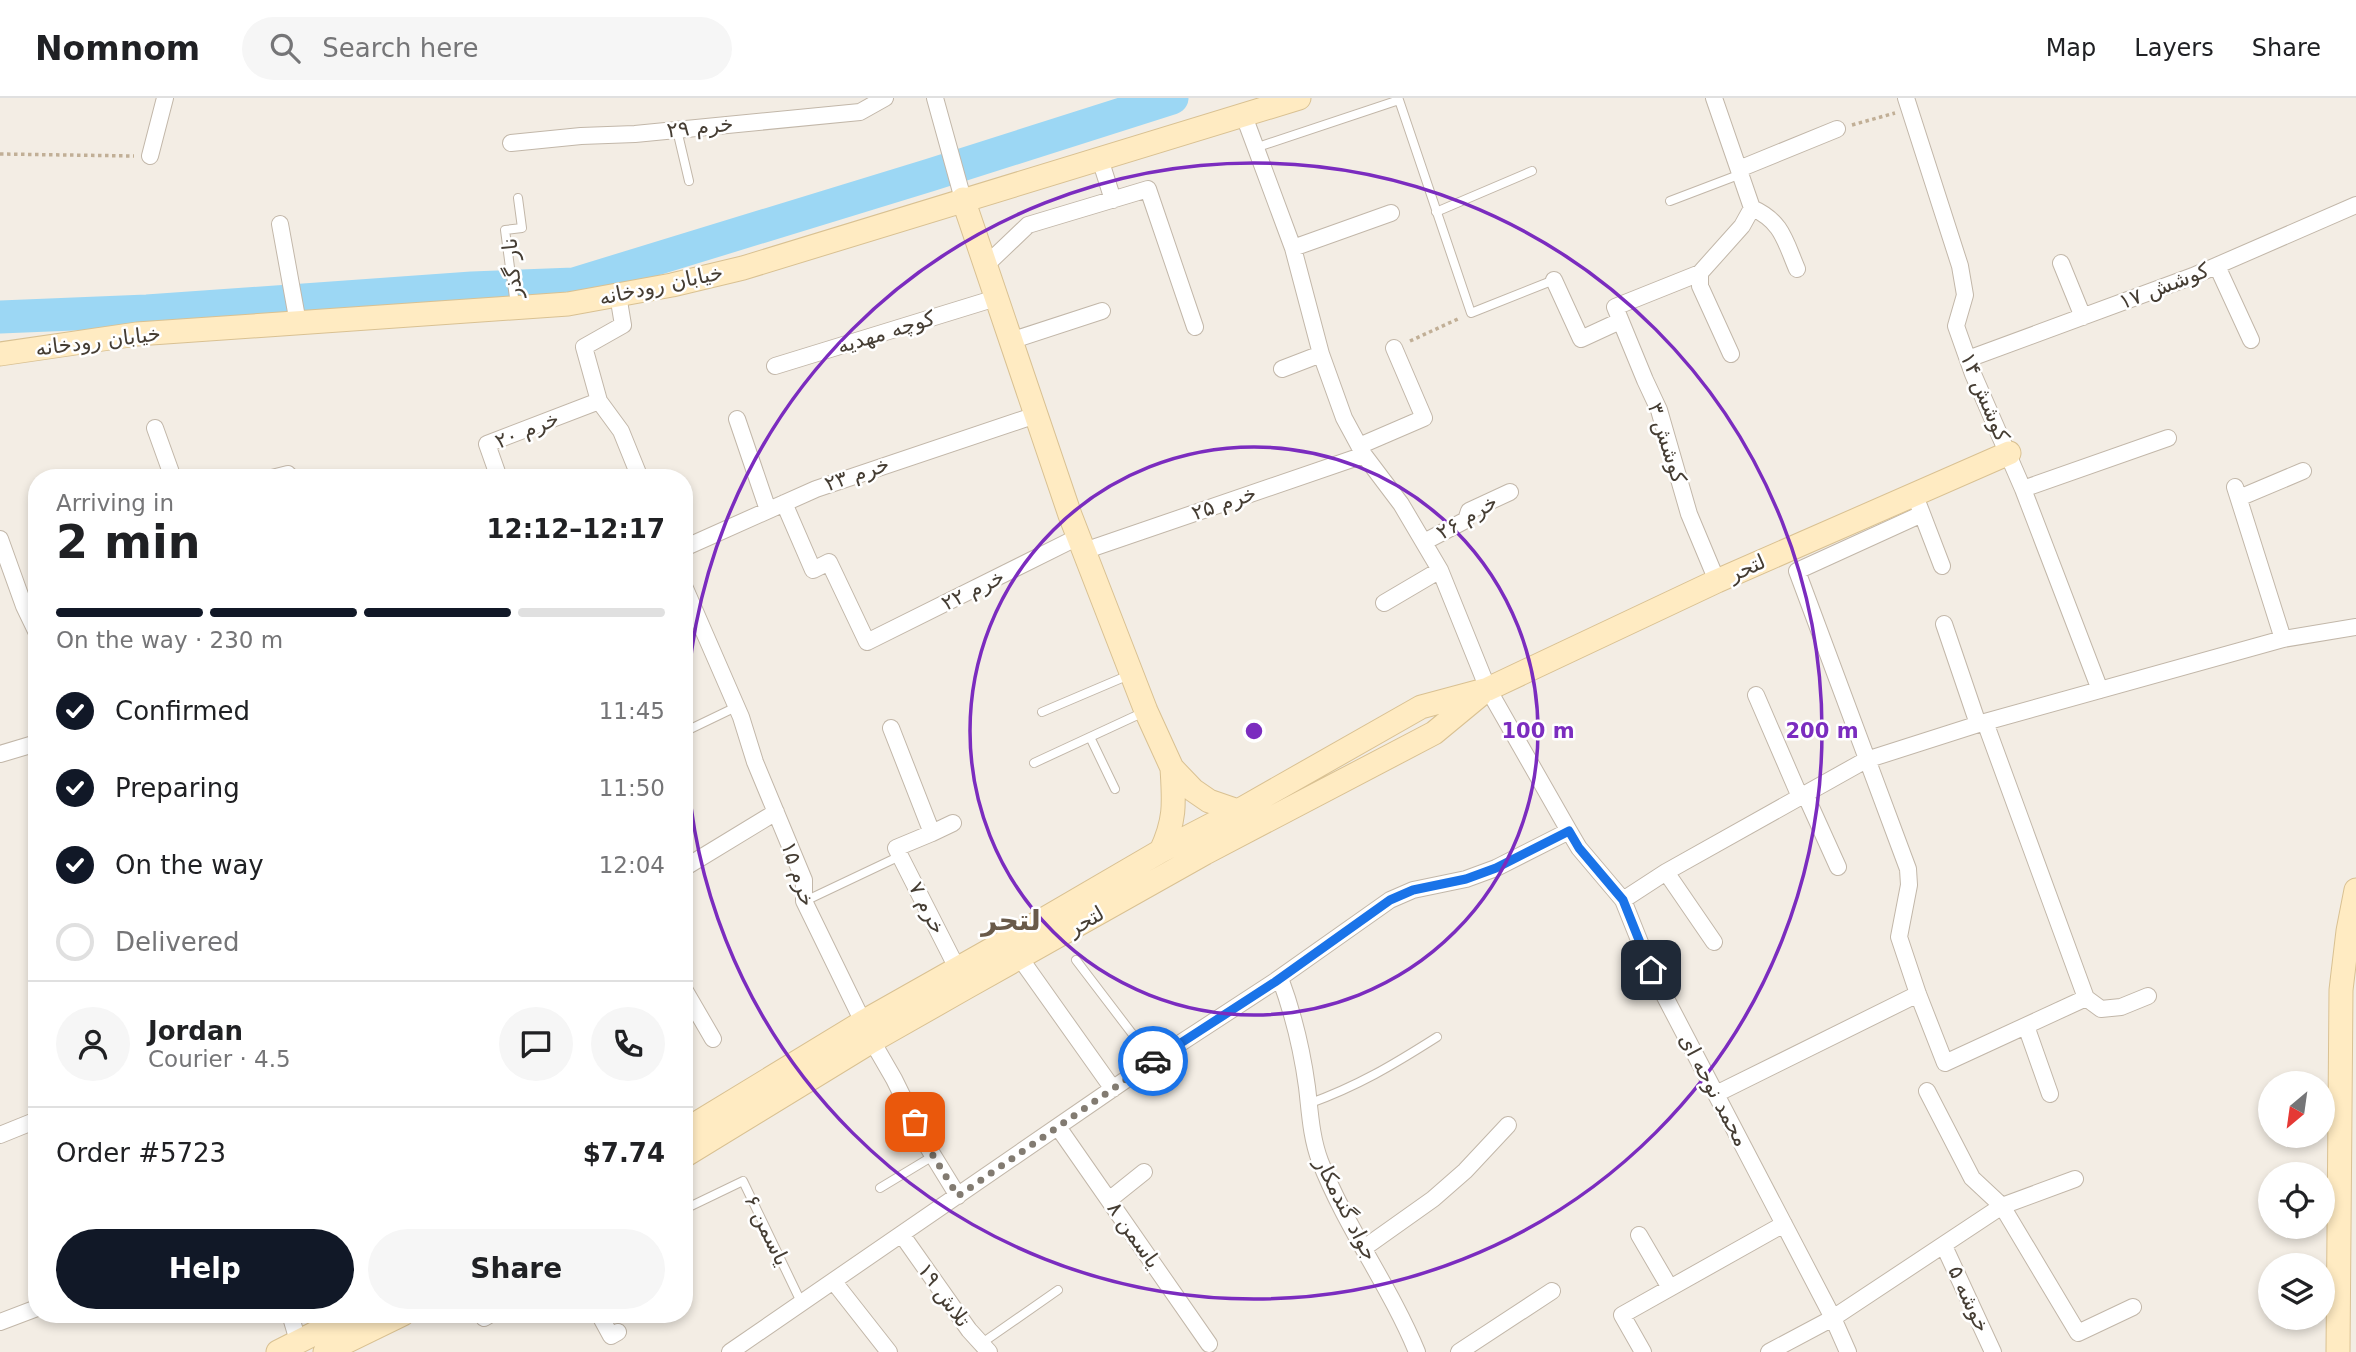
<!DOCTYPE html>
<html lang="en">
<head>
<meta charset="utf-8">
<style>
  :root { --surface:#fff; --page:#f6f6f6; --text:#202124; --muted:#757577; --line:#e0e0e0; --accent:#111827 }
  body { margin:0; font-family:"DejaVu Sans",Vazirmatn,sans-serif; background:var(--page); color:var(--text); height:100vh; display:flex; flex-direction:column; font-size:26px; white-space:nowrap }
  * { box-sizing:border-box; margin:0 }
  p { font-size:23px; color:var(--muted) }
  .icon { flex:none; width:38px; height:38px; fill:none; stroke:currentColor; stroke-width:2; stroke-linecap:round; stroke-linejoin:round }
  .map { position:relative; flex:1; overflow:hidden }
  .side { position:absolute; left:28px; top:371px; width:665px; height:854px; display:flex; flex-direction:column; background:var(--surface); border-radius:28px; box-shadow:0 4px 10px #0003 }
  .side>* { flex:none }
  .needle { width:46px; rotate:209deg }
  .buttons { position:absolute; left:2258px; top:973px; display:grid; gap:14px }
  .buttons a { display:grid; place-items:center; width:77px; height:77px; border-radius:50%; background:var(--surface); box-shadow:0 4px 10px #0003; font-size:35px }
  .pin { position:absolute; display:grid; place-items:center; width:60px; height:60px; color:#fff; margin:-30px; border-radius:14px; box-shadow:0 4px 10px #0006 }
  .courier { position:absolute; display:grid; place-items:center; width:70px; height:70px; margin:-35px; border:5px solid #1a73e8; border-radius:50%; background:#fff; color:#222; box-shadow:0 2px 9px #0007 }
  .headline em { font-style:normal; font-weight:700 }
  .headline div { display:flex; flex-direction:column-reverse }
  .headline { display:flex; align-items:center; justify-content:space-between; height:119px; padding:0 28px }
  h1 { font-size:46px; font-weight:700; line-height:52px }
  .bar { display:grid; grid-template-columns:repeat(4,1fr); gap:10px 7px; align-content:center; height:84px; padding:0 28px }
  .bar i { height:9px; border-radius:5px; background:var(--line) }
  .bar .selected { background:var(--accent) }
  .bar p { grid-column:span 4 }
  .line { display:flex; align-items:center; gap:18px; padding:0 28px; border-top:2px solid var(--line) }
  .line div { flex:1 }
  .round { display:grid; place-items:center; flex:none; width:74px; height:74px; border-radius:37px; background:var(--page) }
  ol { padding:0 28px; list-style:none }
  li { display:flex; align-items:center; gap:21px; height:77px }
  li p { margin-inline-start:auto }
  li .icon { padding:7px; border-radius:50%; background:var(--accent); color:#fff; stroke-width:4 }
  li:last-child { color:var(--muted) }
  li i { width:38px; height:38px; border:4px solid var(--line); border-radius:50% }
  .action { display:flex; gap:14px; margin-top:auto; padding:14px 28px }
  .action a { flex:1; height:80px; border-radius:42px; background:var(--accent); color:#fff; font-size:28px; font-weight:700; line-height:80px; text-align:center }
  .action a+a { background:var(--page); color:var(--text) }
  header { display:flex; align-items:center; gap:42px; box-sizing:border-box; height:98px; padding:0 35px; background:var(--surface); border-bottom:2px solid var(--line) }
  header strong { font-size:33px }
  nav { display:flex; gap:38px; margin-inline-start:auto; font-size:24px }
  .search { width:490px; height:63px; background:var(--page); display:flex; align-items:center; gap:18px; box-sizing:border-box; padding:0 24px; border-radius:38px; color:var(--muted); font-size:26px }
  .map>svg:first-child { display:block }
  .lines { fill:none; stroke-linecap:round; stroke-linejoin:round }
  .river { stroke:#9cd7f4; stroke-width:33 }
  .lane-casing { stroke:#c2b7a9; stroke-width:10 }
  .street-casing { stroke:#c2b7a9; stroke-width:18 }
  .secondary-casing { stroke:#d9c192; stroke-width:25 }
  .path { stroke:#c1af96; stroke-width:3.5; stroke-dasharray:3.5 3.5; stroke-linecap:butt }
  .lane { stroke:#fff; stroke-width:8 }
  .street { stroke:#fff; stroke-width:16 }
  .secondary { stroke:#ffebc2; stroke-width:23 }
  .done { stroke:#827b71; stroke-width:7; stroke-dasharray:0 12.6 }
  .route { stroke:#1a73e8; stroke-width:9 }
  .ring { fill:none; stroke:#7b2cbf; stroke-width:3.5 }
  .labels { text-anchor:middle; stroke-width:5; stroke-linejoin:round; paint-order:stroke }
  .street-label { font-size:21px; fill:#453d33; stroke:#fff }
  .district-label { font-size:28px; font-weight:bold; fill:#695a4a; stroke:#fff }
  .centre { fill:#7b2cbf; stroke:#fff; stroke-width:3.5 }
  .ring-label { font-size:21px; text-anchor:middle; font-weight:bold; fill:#7b2cbf; stroke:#fff; stroke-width:5; stroke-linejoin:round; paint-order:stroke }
</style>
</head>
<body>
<header>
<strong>Nomnom</strong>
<div class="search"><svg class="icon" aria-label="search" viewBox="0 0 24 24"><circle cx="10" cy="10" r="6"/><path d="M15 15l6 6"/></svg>Search here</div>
<nav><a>Map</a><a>Layers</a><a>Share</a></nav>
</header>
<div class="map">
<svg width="2356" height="1254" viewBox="0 0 2356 1254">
  <rect width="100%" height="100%" fill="#f3ede4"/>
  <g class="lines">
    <path class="river" d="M0 219 147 213 472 190 574 186 930 77 1172 0"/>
    <defs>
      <path id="lane" d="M677 32 689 83
        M1255 50 1399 2 1471 215 1554 182
        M1670 103 1741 76
        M1436 114 1532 73
        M515 207 505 132 522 130 518 100
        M1042 614 1129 577
        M684 634 736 609
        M1090 639 1115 691
        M1034 665 1144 614
        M805 803 900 758
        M1076 862 1153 963
        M1308 1006C1358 988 1393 967 1437 939
        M880 1090 933 1058
        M684 1100 689 1109 743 1083 802 1206
        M982 1245 1058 1192"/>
      <path id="street" d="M935 0 963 101
        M1714 0 1752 110 1742 128 1700 175 1615 209 1645 282 1659 312 1689 416 1717 483
        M1906 0 1960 168 1965 197 1956 228 1973 276 2023 391 2100 592
        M1244 18 1293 150 1321 256 1344 320 1364 357 1401 406 1440 472 1488 591 1569 733 1579 750 1623 802 1651 872 1833 1220 1848 1254
        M511 45 581 38 635 36 860 14 885 0
        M150 58 165 0
        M1100 61 1113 102
        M1739 71 1837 31
        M1752 110C1782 123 1785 143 1797 171
        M280 126 298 225
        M1293 150 1391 115
        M2061 165 2083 219
        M985 168 1028 127 1148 91 1195 229
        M2217 168 2251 242
        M1700 175V188L1731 256
        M1554 182 1581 241 1620 223
        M618 197 623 227 584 249 599 303 621 333 640 380
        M1010 243 1102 213
        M1968 261 2193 178 2356 107
        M775 268 996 200
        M1282 271 1321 256
        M737 321 768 412
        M155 330 173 380
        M1359 348 1424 320 1394 250
        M272 380 288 376
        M499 380 487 346 599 303
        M2235 389 2283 541
        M2023 391 2168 340
        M2239 400 2303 373
        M784 405 813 472 829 464 867 544 1078 439
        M1919 408 1942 468
        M1922 416 1797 473 1908 771 1909 787 1899 839 1918 896 1945 965 2086 900 1985 624
        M0 441 24 508 37 535
        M1424 444 1466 422 1469 413 1510 394
        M684 450 816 391 1036 317
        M1084 453 1364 357
        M684 488 741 619 755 664 804 782V803L863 924
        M1384 505 1440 472
        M1944 526 1978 626
        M1756 597 1800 699
        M891 630 932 735 896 750 957 870
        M0 656 37 645
        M1805 696 1838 769
        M932 735 953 725
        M684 770 776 714
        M1666 774 1714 844
        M1623 802 1666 774 1866 662 1985 624 2283 541 2356 529
        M1020 860 1113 991
        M1280 880C1293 915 1302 952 1307 989 1310 1014 1311 1039 1320 1063 1346 1130 1390 1188 1417 1254
        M684 891 713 941
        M2086 900 2101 911 2121 909 2148 898
        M2026 928 2050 996
        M872 943 894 981 926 1046 958 1098
        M1927 993 1972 1080 2002 1108 2078 1235 2133 1209
        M1716 996 1918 896
        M1058 1029 1209 1246
        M0 1037 37 1022
        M1109 1102 1144 1074
        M902 1137 969 1232 989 1254
        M1639 1137 1670 1190
        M1944 1148 1993 1254
        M1364 1150 1433 1101 1465 1073 1508 1027
        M834 1184 889 1254
        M290 1216 298 1243
        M599 1216 611 1238 618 1234
        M484 1220 491 1216
        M0 1224 37 1210
        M730 1254 1153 963 1274 884 1390 802 1413 792 1466 781 1496 770 1569 733
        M1459 1254 1552 1193
        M1643 1254 1622 1217 1784 1126
        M1769 1254 1833 1220 2002 1108 2075 1081"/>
      <path id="secondary" d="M963 101 1070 417 1146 613 1172 670 1193 692 1209 703 1238 713
        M0 256 137 236 568 206 672 187 743 170 1299 0
        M1161 753C1176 721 1174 704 1172 670
        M684 1033 863 924 1010 841 1161 753 1238 713 1421 609 1488 591 1717 483 2009 355
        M684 1058 872 943 967 889 1205 755 1434 635 1480 597
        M278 1254 353 1216
        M325 1254 403 1216
        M2338 1254 2341 892 2348 833 2356 792"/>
    </defs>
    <use href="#lane" class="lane-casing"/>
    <use href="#street" class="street-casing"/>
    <use href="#secondary" class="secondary-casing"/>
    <path class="path" d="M1852 27 1895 15
      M0 56 134 58
      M1410 243 1460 220"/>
    <use href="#lane" class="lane"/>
    <use href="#street" class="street"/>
    <use href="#secondary" class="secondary"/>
  </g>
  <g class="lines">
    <path class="done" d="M915 1024 926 1046 958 1098 1153 963"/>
    <path class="route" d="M1153 963 1275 884 1390 802 1413 792 1466 781 1496 770 1569 733 1579 750 1623 802 1651 872"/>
  </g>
  <g class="ring">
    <circle cx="1254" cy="633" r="284"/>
    <circle cx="1254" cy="633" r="568"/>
  </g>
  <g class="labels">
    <g class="street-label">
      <text transform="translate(700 29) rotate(-6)" y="7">خرم ۲۹</text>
      <text transform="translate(512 170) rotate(-95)" y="7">نار گذر</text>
      <text transform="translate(661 187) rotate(-12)" y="7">خیابان رودخانه</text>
      <text transform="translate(2164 188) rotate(-21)" y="7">کوشش ۱۷</text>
      <text transform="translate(886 234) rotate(-17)" y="7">کوچه مهدیه</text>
      <text transform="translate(98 243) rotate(-7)" y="7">خیابان رودخانه</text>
      <text transform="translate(1985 299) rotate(67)" y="7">کوشش ۱۴</text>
      <text transform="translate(527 332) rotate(-22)" y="7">خرم ۲۰</text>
      <text transform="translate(1667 345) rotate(72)" y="7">کوشش ۳</text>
      <text transform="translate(857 376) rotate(-19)" y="7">خرم ۲۳</text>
      <text transform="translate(1224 405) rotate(-19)" y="7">خرم ۲۵</text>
      <text transform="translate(1467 419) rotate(-31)" y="7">خرم ۲۶</text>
      <text transform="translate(1747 470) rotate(-24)" y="7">لتحر</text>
      <text transform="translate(973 492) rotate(-26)" y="7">خرم ۲۲</text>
      <text transform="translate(798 776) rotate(72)" y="7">خرم ۱۵</text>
      <text transform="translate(927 810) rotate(63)" y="7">خرم ۷</text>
      <text transform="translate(1086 823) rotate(-30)" y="7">لتحر</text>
      <text transform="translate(1714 992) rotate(62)" y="7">محمد نوحه ای</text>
      <text transform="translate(1346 1111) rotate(63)" y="7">جواد گندمکار</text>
      <text transform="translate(767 1132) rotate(64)" y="7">یاسمن ۶</text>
      <text transform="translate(1134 1137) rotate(55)" y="7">یاسمن ۸</text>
      <text transform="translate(944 1197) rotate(54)" y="7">تلاش ۱۹</text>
      <text transform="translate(1969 1201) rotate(65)" y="7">خوشه ۵</text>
    </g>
    <g class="district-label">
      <text x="1011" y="832">لتحر</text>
    </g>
  </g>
  <circle cx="1254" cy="633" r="10" class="centre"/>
  <g class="ring-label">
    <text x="1538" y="640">100 m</text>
    <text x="1822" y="640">200 m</text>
  </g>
</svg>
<div class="buttons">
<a><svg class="needle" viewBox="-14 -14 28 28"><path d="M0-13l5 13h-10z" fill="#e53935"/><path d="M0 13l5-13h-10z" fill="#757577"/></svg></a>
<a><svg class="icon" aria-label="locate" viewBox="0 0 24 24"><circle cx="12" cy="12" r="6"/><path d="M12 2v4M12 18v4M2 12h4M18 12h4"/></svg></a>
<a><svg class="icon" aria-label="layers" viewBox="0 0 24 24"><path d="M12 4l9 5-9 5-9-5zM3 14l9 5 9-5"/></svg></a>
</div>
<div class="pin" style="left:915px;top:1024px;background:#ea580c"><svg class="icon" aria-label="bag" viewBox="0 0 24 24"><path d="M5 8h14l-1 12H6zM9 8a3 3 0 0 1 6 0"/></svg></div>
<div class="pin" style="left:1651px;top:872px;background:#1f2937"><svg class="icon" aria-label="home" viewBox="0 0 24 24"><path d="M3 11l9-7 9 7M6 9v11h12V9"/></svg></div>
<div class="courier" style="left:1153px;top:963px"><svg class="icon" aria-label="car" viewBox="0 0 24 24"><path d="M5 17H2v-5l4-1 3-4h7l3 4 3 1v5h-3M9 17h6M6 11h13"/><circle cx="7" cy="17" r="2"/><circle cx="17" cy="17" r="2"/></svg></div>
<section class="side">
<div class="headline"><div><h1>2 min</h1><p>Arriving in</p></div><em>12:12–12:17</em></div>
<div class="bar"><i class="selected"></i><i class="selected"></i><i class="selected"></i><i></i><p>On the way · 230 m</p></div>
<ol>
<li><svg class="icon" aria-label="check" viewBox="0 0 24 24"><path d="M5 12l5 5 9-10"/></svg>Confirmed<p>11:45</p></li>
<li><svg class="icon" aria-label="check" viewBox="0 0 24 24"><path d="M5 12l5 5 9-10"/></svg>Preparing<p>11:50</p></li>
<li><svg class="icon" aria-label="check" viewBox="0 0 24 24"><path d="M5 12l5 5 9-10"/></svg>On the way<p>12:04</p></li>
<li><i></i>Delivered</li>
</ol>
<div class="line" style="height:126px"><a class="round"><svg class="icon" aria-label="person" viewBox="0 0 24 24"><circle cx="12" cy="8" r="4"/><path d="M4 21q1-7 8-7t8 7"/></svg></a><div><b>Jordan</b><p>Courier · 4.5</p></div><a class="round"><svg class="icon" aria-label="chat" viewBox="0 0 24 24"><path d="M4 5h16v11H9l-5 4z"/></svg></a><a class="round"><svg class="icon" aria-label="phone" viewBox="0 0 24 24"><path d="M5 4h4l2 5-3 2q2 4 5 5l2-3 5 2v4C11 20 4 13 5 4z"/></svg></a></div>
<div class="line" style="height:91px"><div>Order #5723</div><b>$7.74</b></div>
<div class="action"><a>Help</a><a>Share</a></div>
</section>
</div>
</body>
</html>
